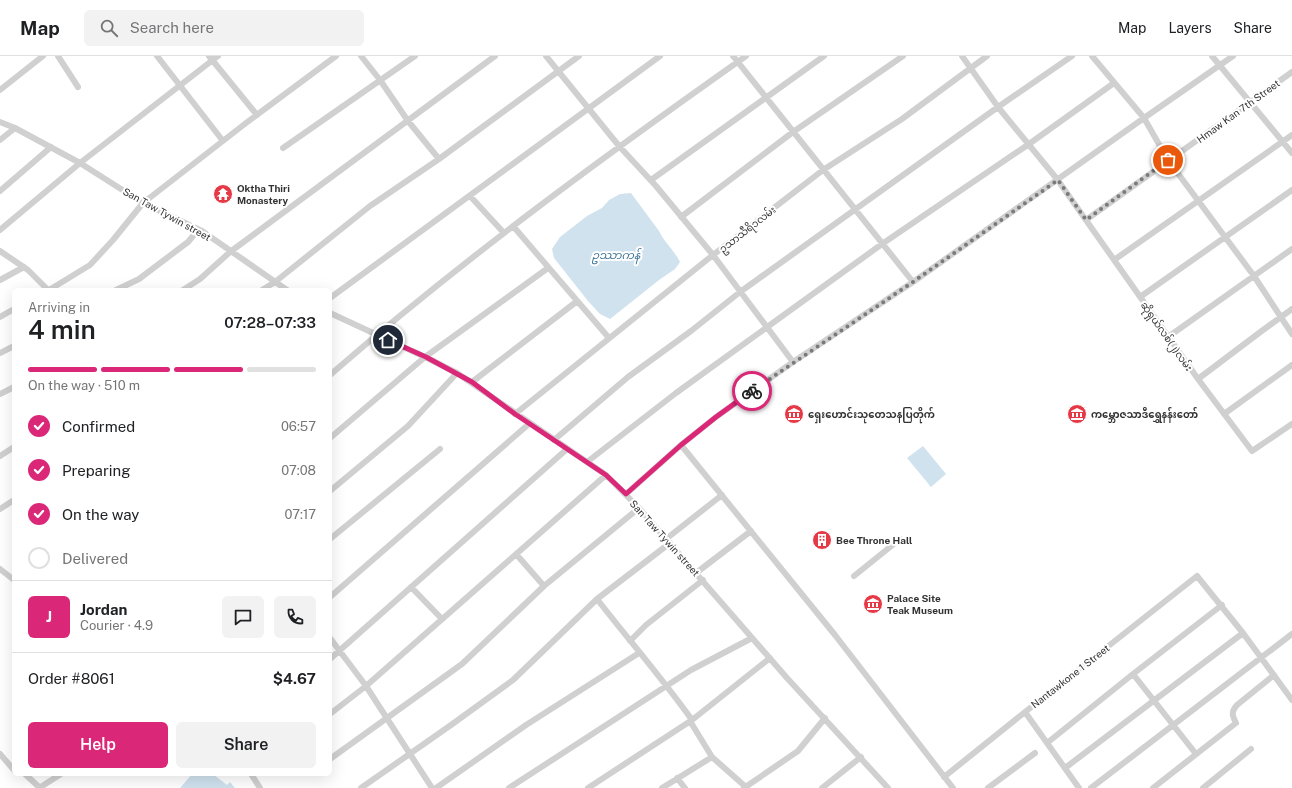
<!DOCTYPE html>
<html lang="en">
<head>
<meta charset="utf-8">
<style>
  :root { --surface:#fff; --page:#f2f2f2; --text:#202124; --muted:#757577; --line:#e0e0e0; --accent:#db2777 }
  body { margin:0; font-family:"Public Sans","Noto Sans Myanmar",sans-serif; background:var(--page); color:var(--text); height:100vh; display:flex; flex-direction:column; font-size:15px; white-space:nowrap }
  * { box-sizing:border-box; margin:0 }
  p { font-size:13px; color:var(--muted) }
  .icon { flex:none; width:22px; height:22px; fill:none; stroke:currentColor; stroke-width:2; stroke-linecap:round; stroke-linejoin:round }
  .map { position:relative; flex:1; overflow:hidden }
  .sheet { position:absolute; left:12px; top:232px; width:320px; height:488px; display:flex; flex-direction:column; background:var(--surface); border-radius:6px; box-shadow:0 4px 16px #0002 }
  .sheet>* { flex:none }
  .pin { position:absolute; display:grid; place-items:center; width:34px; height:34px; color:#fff; margin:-17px; border:2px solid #fff; border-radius:50%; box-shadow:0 1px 4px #0007 }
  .courier { position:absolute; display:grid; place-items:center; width:40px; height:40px; margin:-20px; border:3px solid #db2777; border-radius:50%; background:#fff; color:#222; box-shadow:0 1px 5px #0007 }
  .summary em { font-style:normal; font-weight:600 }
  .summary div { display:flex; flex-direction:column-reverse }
  .summary { display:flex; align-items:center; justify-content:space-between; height:68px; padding:0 16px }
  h1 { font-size:26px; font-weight:600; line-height:30px }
  .bar { display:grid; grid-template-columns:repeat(4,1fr); gap:6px 4px; align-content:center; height:48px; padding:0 16px }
  .bar i { height:5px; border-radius:3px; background:var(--line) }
  .bar .selected { background:var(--accent) }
  .bar p { grid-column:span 4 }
  .line { display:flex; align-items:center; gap:10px; padding:0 16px; border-top:1px solid var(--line) }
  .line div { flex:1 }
  .round { display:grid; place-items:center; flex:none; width:42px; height:42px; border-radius:6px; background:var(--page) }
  ol { padding:0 16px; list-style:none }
  li { display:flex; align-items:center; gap:12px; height:44px }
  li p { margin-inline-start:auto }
  li .icon { padding:4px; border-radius:50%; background:var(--accent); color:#fff; stroke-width:4 }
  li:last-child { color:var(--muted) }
  li i { width:22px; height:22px; border:2px solid var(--line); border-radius:50% }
  .primary-button { display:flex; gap:8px; margin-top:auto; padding:8px 16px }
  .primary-button a { flex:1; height:46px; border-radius:6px; background:var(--accent); color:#fff; font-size:16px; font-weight:600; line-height:46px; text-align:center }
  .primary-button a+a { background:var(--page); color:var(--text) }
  header { display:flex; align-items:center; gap:24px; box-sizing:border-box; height:56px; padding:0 20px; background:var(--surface); border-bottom:1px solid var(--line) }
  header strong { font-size:19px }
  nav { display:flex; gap:22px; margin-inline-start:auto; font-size:14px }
  .search { width:280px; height:36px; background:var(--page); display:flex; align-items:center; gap:10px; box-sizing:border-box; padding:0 14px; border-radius:6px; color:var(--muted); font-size:15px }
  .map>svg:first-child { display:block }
  .water { fill:#cfe2ee }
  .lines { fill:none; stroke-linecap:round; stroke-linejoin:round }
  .minor { stroke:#d0d0d0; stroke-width:6 }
  .done { stroke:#7a7a7a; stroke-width:4; stroke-dasharray:0 7.2 }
  .route { stroke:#db2777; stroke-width:5 }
  .labels { text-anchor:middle; stroke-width:4; stroke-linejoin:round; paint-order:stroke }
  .street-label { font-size:10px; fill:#333; stroke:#fff }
  .poi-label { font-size:10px; font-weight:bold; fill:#333; stroke:#fff; text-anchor:start }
  .water-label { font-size:11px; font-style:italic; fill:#3f7597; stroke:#fff }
</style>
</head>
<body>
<header>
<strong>Map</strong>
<div class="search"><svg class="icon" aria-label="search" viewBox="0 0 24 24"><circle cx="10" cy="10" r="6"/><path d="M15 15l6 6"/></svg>Search here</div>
<nav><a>Map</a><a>Layers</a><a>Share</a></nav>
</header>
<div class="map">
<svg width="1292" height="732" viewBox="0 0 1292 732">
  <rect width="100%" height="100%" fill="#fff"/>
  <path class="water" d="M631 137 659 175C664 186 674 194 680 206L675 213 659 224 610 263 600 258 588 245 554 202 552 193 560 181 587 160 602 152 609 144 620 138Z
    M923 390 946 418 931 431 907 402Z
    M192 718H213L227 729 230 726 235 732H180Z"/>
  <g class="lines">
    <path class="minor" d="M58 0 78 31
      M157 0 223 85
      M209 0 257 59
      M361 0 380 24 408 65 439 103
      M546 0 619 90 656 130 713 199 793 306
      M733 0 913 226
      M962 0 998 51 1057 123 1198 323 1252 395 1292 368
      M1092 0 1144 62 1168 104 1254 220 1292 278
      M1212 0 1292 97
      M0 34 43 0
      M0 66 15 72 80 107 143 147 202 175 287 234
      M0 84 15 72
      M283 92 415 0
      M651 124 824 0
      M0 135 51 91
      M470 140 504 177
      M681 161 793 76 903 0
      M1086 164 1292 16
      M513 170 609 282
      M0 174 80 107 218 0
      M0 195 28 214 48 234
      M1114 204 1292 79
      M0 224 24 211
      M49 234 90 209 113 184 143 147 246 67 336 0
      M116 234 139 223 188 186 198 174
      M183 234 200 223 230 196 495 0
      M262 234 275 226 370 150 439 103 579 0
      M1140 241 1292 134
      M330 242 660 0
      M330 257 425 301 457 317 606 419 639 452 787 622 888 732
      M0 261 14 253
      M1168 281 1292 193
      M0 297 14 290
      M330 319C462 204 603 101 746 0
      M1198 323 1263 274 1292 253
      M472 326 576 246
      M0 338 14 331
      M515 358 713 199 823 114 902 63 987 0
      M1224 358 1292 309
      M330 382 425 301 548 212
      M554 384 628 321 691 275 740 236 998 51 1072 0
      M681 389 835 579 953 732
      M0 400 14 391
      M587 406 676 337 882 188 1029 88 1114 27
      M330 435 408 370 457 317
      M626 438 681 389 716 361 793 306 913 226 1144 62 1233 0
      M0 453 14 444
      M330 483 440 393
      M666 483 722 439
      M516 498 544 530
      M0 513 14 524
      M696 517 751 475
      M854 520 900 483
      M411 531 442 563
      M330 541 530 367
      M597 543C628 583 662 622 692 664
      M330 582 366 630 432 732
      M630 585 646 569 703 524
      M330 603 567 393
      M1133 618 1196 698
      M1025 656 1079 732
      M330 658 366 630 606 419
      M690 665 712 701 747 732
      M1047 687 1133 618 1222 549
      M0 698 14 714
      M330 703 462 608 544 530 639 452
      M1065 712 1243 577
      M25 718 40 732
      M251 718 260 732
      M944 721 1025 656 1197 520 1243 577 1292 644
      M677 722 685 732
      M39 732 61 718
      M361 732 451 669 513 624 597 543 670 487
      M436 732 526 669 639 597
      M509 732 691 614 752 582
      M588 732 692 664 770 602
      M662 732 712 701
      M744 732 798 695 825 662
      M822 732 861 701
      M988 732 1035 697
      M1091 732 1292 578
      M1153 732 1236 667C1232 659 1231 656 1237 649L1274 619
      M1203 732 1251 693"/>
  </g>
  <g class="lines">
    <path class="done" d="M752 335 913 226 1058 124 1086 164 1168 104"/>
    <path class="route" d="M388 284 426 301 472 326 515 358 606 419 626 438 681 389 716 361 752 335"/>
  </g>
  <defs>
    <symbol id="temple-disc" viewBox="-11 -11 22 22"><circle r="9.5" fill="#e63946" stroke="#fff"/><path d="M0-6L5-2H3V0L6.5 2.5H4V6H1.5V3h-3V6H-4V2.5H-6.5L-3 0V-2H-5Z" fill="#fff"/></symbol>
    <symbol id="museum-disc" viewBox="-11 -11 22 22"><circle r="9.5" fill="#e63946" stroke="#fff"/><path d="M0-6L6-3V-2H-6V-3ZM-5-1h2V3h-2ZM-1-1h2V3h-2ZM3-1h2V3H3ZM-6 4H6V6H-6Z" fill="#fff"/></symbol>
    <symbol id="building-disc" viewBox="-11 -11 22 22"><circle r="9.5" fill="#e63946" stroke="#fff"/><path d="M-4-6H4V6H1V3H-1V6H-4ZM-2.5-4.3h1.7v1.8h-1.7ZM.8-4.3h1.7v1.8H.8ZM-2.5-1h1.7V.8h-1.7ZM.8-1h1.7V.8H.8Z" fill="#fff"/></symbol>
  </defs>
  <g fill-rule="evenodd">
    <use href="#temple-disc" x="212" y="127" width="22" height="22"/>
    <use href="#museum-disc" x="783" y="347" width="22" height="22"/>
    <use href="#museum-disc" x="1066" y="347" width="22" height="22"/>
    <use href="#building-disc" x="811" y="473" width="22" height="22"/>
    <use href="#museum-disc" x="862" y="537" width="22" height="22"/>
  </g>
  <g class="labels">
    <g class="street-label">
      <text transform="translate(1238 55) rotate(-36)" y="4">Hmaw Kan 7th Street</text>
      <text transform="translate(167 158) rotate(29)" y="4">San Taw Tywin street</text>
      <text transform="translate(747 173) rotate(-38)" y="4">ဥသာသီရိ၁လမ်း</text>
      <text transform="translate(1167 280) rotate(55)" y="4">ဆိုရှယ်လစ်(၂)လမ်း</text>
      <text transform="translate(665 482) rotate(48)" y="4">San Taw Tywin street</text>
      <text transform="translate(1070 620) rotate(-38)" y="4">Nantawkone 1 Street</text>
    </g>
    <g class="poi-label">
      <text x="237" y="136">Oktha Thiri<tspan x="237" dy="12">Monastery</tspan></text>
      <text x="808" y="362">ရှေးဟောင်းသုတေသနပြတိုက်</text>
      <text x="1091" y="362">ကမ္ဘောဇသာဒီရွှေနန်းတော်</text>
      <text x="836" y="488">Bee Throne Hall</text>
      <text x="887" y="546">Palace Site<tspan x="887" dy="12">Teak Museum</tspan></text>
    </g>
    <g class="water-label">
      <text x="616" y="203">ဥဿာကန်</text>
    </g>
  </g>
</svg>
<div class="pin" style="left:1168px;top:104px;background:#ea580c"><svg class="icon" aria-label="bag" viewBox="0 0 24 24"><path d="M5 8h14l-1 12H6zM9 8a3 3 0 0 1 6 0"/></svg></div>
<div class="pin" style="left:388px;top:284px;background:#1f2937"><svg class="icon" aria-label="home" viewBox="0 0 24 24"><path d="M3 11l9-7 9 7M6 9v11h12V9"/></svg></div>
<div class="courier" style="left:752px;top:335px"><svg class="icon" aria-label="bike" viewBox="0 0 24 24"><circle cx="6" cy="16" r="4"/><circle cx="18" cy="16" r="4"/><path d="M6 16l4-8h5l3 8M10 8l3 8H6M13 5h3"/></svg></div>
<section class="sheet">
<div class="summary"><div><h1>4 min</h1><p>Arriving in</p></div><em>07:28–07:33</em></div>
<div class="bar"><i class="selected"></i><i class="selected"></i><i class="selected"></i><i></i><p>On the way · 510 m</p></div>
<ol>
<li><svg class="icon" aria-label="check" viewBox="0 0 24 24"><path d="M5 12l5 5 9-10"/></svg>Confirmed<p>06:57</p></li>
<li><svg class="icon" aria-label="check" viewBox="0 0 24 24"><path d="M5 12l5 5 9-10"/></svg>Preparing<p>07:08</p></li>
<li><svg class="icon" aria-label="check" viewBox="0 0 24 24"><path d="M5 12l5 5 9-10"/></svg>On the way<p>07:17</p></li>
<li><i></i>Delivered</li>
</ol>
<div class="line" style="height:72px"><b class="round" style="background:var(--accent);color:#fff">J</b><div><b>Jordan</b><p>Courier · 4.9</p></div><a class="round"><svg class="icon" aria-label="chat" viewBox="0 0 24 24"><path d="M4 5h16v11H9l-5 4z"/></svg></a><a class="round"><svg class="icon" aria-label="phone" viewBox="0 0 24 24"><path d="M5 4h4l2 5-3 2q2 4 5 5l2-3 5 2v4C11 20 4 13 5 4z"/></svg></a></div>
<div class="line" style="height:52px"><div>Order #8061</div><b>$4.67</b></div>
<div class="primary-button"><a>Help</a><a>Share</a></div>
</section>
</div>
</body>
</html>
